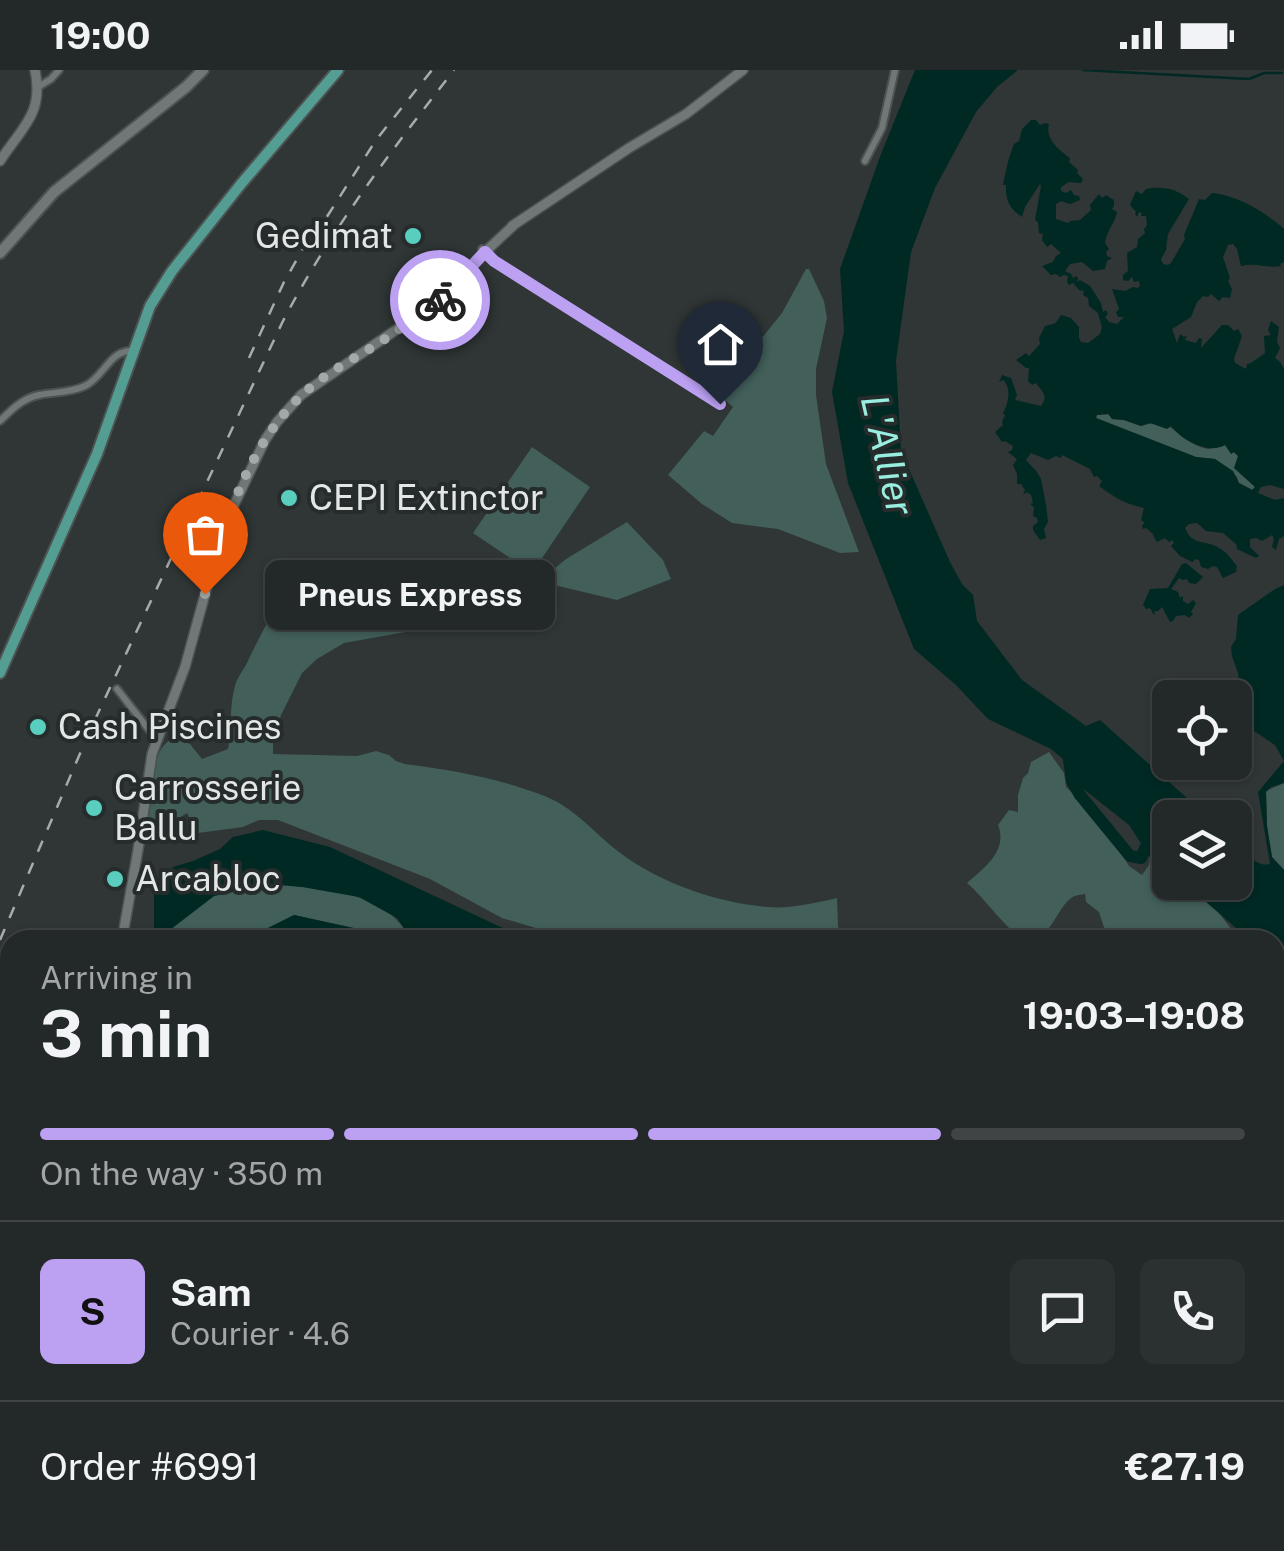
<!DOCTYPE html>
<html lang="en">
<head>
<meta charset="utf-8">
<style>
  :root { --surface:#232828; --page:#2b3030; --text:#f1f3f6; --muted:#a3a6a8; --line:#404445; --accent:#bca0f2 }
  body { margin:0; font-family:"Public Sans",sans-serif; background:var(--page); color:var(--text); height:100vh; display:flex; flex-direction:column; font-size:38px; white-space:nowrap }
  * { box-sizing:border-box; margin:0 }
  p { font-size:32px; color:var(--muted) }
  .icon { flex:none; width:55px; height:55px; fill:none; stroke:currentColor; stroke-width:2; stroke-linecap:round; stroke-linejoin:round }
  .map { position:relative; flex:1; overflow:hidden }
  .drawer { position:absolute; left:0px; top:860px; width:1285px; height:622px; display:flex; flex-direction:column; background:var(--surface); border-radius:30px 30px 0 0; box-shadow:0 2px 8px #0004,0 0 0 2px var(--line) }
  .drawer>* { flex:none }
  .controls { position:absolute; left:1152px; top:610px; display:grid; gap:20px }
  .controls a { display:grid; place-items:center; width:100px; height:100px; border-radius:15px; background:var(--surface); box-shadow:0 2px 8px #0004,0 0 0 2px var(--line); font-size:50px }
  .pin { position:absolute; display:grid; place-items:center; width:85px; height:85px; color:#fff; margin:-102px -42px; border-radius:50% 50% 50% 0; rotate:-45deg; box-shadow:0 0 10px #0007 }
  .pin .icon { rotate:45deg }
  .courier { position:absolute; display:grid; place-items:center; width:100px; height:100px; margin:-50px; border:8px solid #bca0f2; border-radius:50%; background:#fff; color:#222; box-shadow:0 2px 12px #0007 }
  .bubble { position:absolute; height:70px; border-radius:15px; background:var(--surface); box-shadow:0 2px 8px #0004,0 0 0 2px var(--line); font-size:32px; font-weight:700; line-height:70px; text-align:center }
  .head em { font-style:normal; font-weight:700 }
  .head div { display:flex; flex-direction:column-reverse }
  .head { display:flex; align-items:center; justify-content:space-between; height:170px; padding:0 40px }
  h1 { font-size:65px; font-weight:700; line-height:75px }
  .bar { display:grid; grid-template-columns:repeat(4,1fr); gap:15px 10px; align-content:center; height:120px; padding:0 40px }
  .bar i { height:12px; border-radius:8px; background:var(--line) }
  .bar .on { background:var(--accent) }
  .bar p { grid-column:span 4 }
  .line { display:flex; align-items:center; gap:25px; padding:0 40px; border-top:2px solid var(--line) }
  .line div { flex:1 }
  .round { display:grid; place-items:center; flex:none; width:105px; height:105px; border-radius:15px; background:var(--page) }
  .status { display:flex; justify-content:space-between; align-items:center; height:70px; padding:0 50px; background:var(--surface); direction:ltr }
  .status svg { height:28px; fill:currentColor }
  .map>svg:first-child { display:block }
  .green { fill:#425f5a }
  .water { fill:#012924; fill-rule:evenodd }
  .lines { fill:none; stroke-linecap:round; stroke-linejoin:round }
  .stream { stroke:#012924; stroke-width:2.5 }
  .river { stroke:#012924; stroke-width:12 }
  .minor-casing { stroke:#4c5251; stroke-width:10 }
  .tertiary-casing { stroke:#4c5251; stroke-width:12 }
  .secondary-casing { stroke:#4c5251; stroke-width:14 }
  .primary-casing { stroke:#4c5251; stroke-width:14 }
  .minor { stroke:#6f7876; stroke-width:6 }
  .tertiary { stroke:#6f7876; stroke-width:9 }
  .secondary { stroke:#6f7876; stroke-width:10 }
  .primary { stroke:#539d93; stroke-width:10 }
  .rail { stroke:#a7acab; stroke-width:2.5; stroke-dasharray:12 12; stroke-linecap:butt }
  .done { stroke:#a3a9a8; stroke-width:10; stroke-dasharray:0 18 }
  .route { stroke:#bca0f2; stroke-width:12 }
  .poi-dot { fill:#59cebe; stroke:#252c2b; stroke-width:4 }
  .labels { text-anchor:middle; stroke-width:8; stroke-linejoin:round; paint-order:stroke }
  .poi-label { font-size:35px; fill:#e2e7e6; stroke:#252c2b; text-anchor:start }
  .water-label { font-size:38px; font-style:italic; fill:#99eee0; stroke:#252c2b }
</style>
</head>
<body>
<div class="status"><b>19:00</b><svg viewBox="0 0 49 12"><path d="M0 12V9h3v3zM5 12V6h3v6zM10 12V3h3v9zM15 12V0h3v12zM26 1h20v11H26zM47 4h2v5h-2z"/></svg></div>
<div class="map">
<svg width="1284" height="1481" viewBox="0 0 1284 1481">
  <rect width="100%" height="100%" fill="#2f3635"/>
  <path class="green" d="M806 199H809L824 231 827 248 816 299V325L826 394 859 482 840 483 778 459 732 453 702 434 668 405 704 361 713 366 733 337 725 330 753 279 782 243Z
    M1109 344 1112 349 1124 350 1141 356C1174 344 1182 376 1209 379 1213 379 1222 376 1225 375L1238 386C1236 399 1247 409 1255 417L1253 420 1239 413 1237 407 1215 389 1196 387 1096 348 1097 345Z
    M532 377 590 417 532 503 473 463Z
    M627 452 663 490 671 509 617 530 554 515 549 510 548 504 566 489Z
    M304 489 390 518 432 521 445 516 473 517 494 522 506 544 344 573 317 589 302 603 281 645 273 673V684L357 686 376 681 389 685 396 691 405 694C453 700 502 709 547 727 576 739 595 764 619 782 659 813 718 833 768 837 789 839 816 833 837 828L838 856 843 870H576L502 848 430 809 278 750H259L243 757 198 763 187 743 160 760 148 752 151 731 156 728C153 705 152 678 175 667L190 674 202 689 228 679C232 658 229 636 235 616 237 608 242 602 246 595 263 558 283 524 304 489Z
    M1049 682 1064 703 1066 717 1089 739 1110 765 1129 796 1142 805 1149 795 1150 787 1170 802V812L1184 813 1215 838 1240 870H1108L1099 842 1086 832 1085 824C1079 825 1074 825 1070 829 1056 840 1047 877 1025 869 1009 864 984 827 967 813 985 797 1008 781 998 755L1009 740 1018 742V725L1023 708 1028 703 1031 692Z
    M1284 713V800L1272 787 1267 756 1266 721Z
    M269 814C314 818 378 819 405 860L390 866 294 845 248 868 236 870H171V859L214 826Z
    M1275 917 1284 936V1142L1275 1154Z
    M90 1473H238L243 1481H94Z"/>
  <path class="water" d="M915 0H1018L997 17 976 42 935 118 911 182 896 291 901 381 950 492 962 514 973 525 977 551 1022 610 1086 656 1100 650 1208 747 1170 748V802L1150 787 1129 755 1081 717 1063 689 1051 679 988 649 956 615 914 579 848 413 832 322 844 261 840 199 881 84Z
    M1031 50H1036L1040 55 1045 53 1049 54C1045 69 1059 80 1070 88L1069 92 1078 100 1077 103 1083 109 1081 113 1069 112 1061 117V121L1066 123 1071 120 1074 125 1079 126 1080 130 1070 134 1061 131 1056 134V149L1068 153 1070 151 1080 150 1091 140 1090 135 1099 124 1102 128 1106 125 1114 130V136L1112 139 1117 142C1115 153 1107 160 1105 173L1109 179 1106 182 1107 186 1112 188 1107 191 1105 199 1093 201 1082 192 1070 194 1065 201 1071 204 1073 208 1076 206 1078 208 1077 212 1080 210 1090 216 1101 233 1103 242 1106 240 1108 244 1105 247 1109 252 1117 254 1124 247H1118L1116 242 1119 239 1112 219 1125 221 1133 217 1138 218 1140 216 1139 211 1134 212 1132 207 1128 211 1123 210V205L1128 201 1127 183 1137 177 1138 169 1145 163 1144 159 1147 155 1146 146H1141L1142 143 1139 142 1137 147 1135 144 1136 142 1130 135 1136 121 1142 124 1146 119C1162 116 1175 118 1189 129L1168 164 1166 180 1161 189 1163 194 1168 195 1171 193 1185 169 1184 165 1199 129 1205 130 1212 123C1237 125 1265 142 1284 159V192L1280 194 1281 196C1267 199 1258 192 1241 196L1237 179 1233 174 1228 175 1223 187 1230 208 1228 211 1232 219 1230 228 1223 227 1219 231 1211 224 1208 227 1203 226 1197 232 1191 247 1172 259 1177 273 1180 264 1184 267 1187 265 1185 270 1196 273 1199 268 1202 269 1201 278 1222 255H1228L1234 261 1238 259 1242 266 1234 289 1235 293 1246 299 1247 294 1251 293 1265 283 1264 266 1271 265 1268 260 1271 251 1279 257 1277 272 1280 278 1275 288 1280 292 1284 299V419L1270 415 1261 417 1258 423 1275 430 1284 428V466L1279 469 1276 480 1272 477 1274 469 1272 465 1262 471 1256 468 1250 469V477L1259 486 1256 488 1237 479 1236 474 1223 463 1206 461 1197 453 1189 454 1185 458C1193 477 1205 469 1219 478 1227 482 1232 490 1237 496L1236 502 1223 508 1217 497 1213 496 1208 499 1201 497 1199 490 1196 489 1192 492 1180 486 1171 476 1174 473 1172 470 1169 472 1165 468 1157 472 1152 463 1146 458 1143 459 1142 455 1145 453 1141 450 1144 438C1127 434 1118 430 1099 416L1102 411 1097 406 1094 407 1090 399 1062 385 1061 388 1056 386 1048 390 1031 383 1026 390 1037 402 1041 409 1046 435 1048 452 1044 459 1046 468 1040 470 1033 460V456L1038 452 1037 448 1033 446 1034 437 1030 434 1033 433 1031 425 1027 422 1023 425 1025 420 1021 414H1017V404L1013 395 1017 389 1008 382 1012 380 1013 376 1005 371 1002 372 995 362 1003 355 1002 351 1005 346 1003 343C1008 336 1012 317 1003 310L999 312 1002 305 1011 308 1017 325 1015 330 1041 336C1049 325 1042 322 1036 313L1032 315 1028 311 1029 298H1026L1016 290 1026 283 1029 286 1040 274 1039 268 1045 256C1056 253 1054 256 1061 245L1071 248 1079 257V268L1081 272 1088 273 1100 264 1102 258 1098 243 1089 236 1088 228 1083 225 1084 221 1079 220 1073 213 1069 215 1067 212 1068 206 1064 205 1060 207 1056 204 1051 205 1042 196 1053 192 1056 186 1061 183 1051 174 1047 177 1042 170 1043 164 1039 163 1038 152 1035 150 1041 116 1040 114 1025 137 1022 147C1009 139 1005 128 1006 115H1003C1007 96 1008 90 1014 74L1019 71 1022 59ZM1108 344 1112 349 1124 350 1141 356 1150 353 1167 359 1171 356C1183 372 1209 384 1225 375L1231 384 1234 382 1238 386 1234 398 1255 417 1252 420 1239 413 1233 401 1215 389 1196 387 1096 348 1097 345Z
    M1186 493 1203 507 1196 514 1189 513 1187 509 1183 510 1179 508 1171 519 1178 522 1180 528 1183 526V531L1188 534 1193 530 1196 533 1191 542 1193 544 1189 548 1185 545 1176 546 1173 551 1170 552 1162 537 1158 541H1155L1154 545 1150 538 1146 539 1143 535 1150 519 1168 518 1182 494Z
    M1284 515V713L1271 717 1266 722 1267 756 1272 787 1284 800V911L1275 900V870H1250L1184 813 1235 812V772C1245 781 1256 798 1270 794L1258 722 1284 691 1275 675 1254 661 1252 634 1240 619 1238 603 1232 586 1231 577 1236 569 1238 545 1275 519Z
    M263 760 330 777 507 860 520 870H236L248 868 294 845 390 866 405 860 397 848 359 827 302 817 269 814 214 826 171 859V870H154V823L173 797 193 791 220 779 233 767Z
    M238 1473H351L356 1481H243Z"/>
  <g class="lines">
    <path class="stream" d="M1083 0 1249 9 1264 3H1282"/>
    <path class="river" d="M1068 682 1072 711 1080 725 1130 786 1141 788 1146 776 1170 780"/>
    <defs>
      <path id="minor" d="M38 17 51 9 59 0
        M865 91 882 58 895 0
        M482 179 494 191 720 334
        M0 351C11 340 23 328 39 325 54 322 70 323 85 316 104 307 110 279 133 281
        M117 619 157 670
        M0 1019 10 1023
        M0 1039 10 1042
        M2 1108 10 1084
        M0 1134 10 1137
        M0 1175 10 1179
        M0 1249 10 1248
        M0 1309 10 1281
        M0 1371 10 1365
        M0 1441 10 1435
        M695 1472 713 1479
        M1158 1472 1176 1481
        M50 1481 64 1472
        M532 1481 676 1472
        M1236 1481 1239 1472"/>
      <path id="tertiary" d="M0 91C22 57 44 44 35 0
        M512 156 629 78 686 44 743 0
        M122 870 138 780 152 684 185 597 215 488 234 435 265 370 277 352 301 325 441 229 485 182 515 154
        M10 1254V1259
        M81 1472 85 1481"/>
      <path id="secondary" d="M0 183 54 122 186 17 203 0
        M1275 1350 1284 1335
        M1200 1481 1205 1472"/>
      <path id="primary" d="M0 603 97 384 150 236 172 201 241 114 338 0"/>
    </defs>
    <use href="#minor" class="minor-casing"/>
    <use href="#tertiary" class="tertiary-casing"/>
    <use href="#secondary" class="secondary-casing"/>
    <use href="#primary" class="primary-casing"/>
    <use href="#minor" class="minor"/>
    <use href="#tertiary" class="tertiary"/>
    <use href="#secondary" class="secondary"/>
    <use href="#primary" class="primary"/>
    <path class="rail" d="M314 167 376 70 432 0
      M249 288 284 212 317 154
      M0 870 91 658 282 253C329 162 391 81 454 0"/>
  </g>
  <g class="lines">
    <path class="done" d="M205 524C224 455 247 377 301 326 321 306 347 293 371 278 395 263 417 246 440 230"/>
    <path class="route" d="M440 230 485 182 494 191 720 334"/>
  </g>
  <g class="poi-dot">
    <circle cx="413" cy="166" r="10"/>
    <circle cx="289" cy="428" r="10"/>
    <circle cx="38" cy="657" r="10"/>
    <circle cx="94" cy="738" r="10"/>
    <circle cx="115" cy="809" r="10"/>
  </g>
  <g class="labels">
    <g class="poi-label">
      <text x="393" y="178" text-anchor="end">Gedimat</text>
      <text x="309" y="440">CEPI Extinctor</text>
      <text x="58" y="669">Cash Piscines</text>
      <text x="114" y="730">Carrosserie<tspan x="114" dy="40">Ballu</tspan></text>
      <text x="135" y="821">Arcabloc</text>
    </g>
    <g class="water-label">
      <text transform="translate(887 385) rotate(77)" y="13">L'Allier</text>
    </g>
  </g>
</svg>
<div class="controls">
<a><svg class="icon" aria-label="locate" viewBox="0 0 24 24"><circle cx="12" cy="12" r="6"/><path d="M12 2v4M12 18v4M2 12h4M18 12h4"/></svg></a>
<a><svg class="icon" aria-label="layers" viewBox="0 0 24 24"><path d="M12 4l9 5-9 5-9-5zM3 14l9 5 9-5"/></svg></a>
</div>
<div class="pin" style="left:205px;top:524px;background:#ea580c"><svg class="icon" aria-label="bag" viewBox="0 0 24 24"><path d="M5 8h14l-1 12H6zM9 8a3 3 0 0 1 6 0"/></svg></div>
<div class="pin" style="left:720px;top:334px;background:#1f2937"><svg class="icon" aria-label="home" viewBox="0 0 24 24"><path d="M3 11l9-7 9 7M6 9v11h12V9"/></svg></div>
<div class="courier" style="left:440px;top:230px"><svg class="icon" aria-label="bike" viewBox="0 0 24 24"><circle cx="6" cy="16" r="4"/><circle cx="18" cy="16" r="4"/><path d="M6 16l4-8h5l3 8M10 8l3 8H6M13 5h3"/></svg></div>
<div class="bubble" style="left:265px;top:490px;width:290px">Pneus Express</div>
<section class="drawer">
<div class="head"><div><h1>3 min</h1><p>Arriving in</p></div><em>19:03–19:08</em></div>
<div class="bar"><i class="on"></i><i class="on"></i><i class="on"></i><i></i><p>On the way · 350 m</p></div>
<div class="line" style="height:180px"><b class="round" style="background:var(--accent);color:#111">S</b><div><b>Sam</b><p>Courier · 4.6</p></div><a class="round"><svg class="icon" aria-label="chat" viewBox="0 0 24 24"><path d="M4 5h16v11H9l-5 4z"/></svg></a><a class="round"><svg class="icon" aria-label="phone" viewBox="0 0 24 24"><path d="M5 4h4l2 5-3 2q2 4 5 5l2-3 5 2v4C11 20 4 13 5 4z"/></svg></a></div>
<div class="line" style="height:130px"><div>Order #6991</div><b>€27.19</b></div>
</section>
</div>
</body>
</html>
